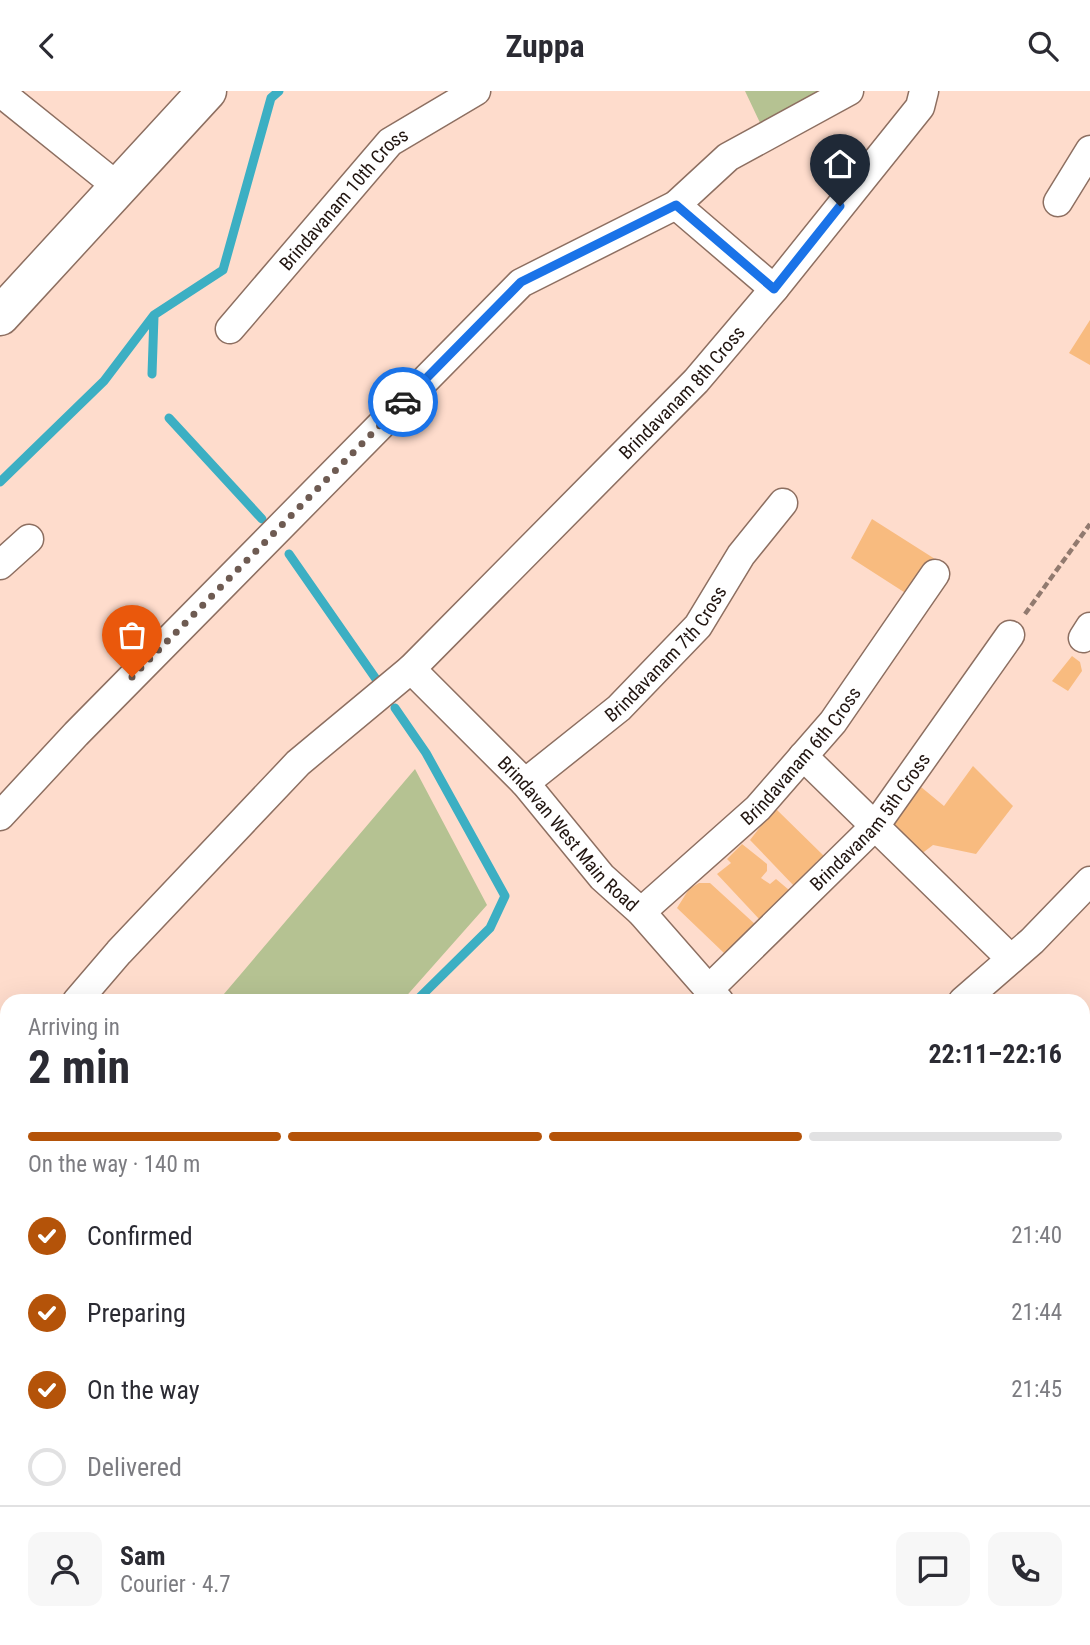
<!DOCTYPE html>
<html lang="en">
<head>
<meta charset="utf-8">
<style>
  :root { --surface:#fff; --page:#f7f7f7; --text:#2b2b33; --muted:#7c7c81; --line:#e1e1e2; --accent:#b45309 }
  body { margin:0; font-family:"Roboto Condensed",sans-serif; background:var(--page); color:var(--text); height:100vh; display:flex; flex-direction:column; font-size:26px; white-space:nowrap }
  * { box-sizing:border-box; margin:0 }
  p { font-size:23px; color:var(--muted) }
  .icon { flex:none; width:38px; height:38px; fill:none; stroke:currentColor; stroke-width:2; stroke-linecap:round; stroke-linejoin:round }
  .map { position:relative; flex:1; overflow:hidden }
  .details { position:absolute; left:0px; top:903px; width:1090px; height:651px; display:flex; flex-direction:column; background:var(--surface); border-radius:21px 21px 0 0; box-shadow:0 7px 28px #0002 }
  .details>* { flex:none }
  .pin { position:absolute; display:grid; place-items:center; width:60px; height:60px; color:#fff; margin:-72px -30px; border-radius:50% 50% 50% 0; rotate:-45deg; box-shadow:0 0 7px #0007 }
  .pin .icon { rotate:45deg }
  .courier { position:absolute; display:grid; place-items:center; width:70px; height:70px; margin:-35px; border:5px solid #1a73e8; border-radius:50%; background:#fff; color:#222; box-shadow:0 2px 9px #0007 }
  .headline em { font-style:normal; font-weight:700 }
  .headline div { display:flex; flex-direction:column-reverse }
  .headline { display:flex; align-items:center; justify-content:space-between; height:119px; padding:0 28px }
  h1 { font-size:46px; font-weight:700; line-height:52px }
  .bar { display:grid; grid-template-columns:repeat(4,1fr); gap:10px 7px; align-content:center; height:84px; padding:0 28px }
  .bar i { height:9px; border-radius:5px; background:var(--line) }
  .bar .on { background:var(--accent) }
  .bar p { grid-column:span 4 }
  .line { display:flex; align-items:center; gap:18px; padding:0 28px; border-top:2px solid var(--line) }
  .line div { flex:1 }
  .round { display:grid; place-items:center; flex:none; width:74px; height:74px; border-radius:14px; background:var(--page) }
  ol { padding:0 28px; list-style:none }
  li { display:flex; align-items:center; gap:21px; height:77px }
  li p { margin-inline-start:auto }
  li .icon { padding:7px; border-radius:50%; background:var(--accent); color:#fff; stroke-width:4 }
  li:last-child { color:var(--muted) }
  li i { width:38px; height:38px; border:4px solid var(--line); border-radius:50% }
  header { display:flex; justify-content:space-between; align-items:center; height:91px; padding:0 28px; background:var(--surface); font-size:32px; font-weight:700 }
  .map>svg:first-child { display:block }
  .green { fill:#b5c292 }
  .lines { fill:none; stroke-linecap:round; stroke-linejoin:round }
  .stream { stroke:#3cafc3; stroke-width:9 }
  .building { fill:#f8bb7f }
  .street-casing { stroke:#8d6f61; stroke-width:31 }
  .secondary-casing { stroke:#8d6f61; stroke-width:41 }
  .path { stroke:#917a6f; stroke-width:4.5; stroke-dasharray:7 3.5; stroke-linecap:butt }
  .street { stroke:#fff; stroke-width:28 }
  .secondary { stroke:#fff; stroke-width:38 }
  .done { stroke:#6e5b52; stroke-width:7; stroke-dasharray:0 12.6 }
  .route { stroke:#1a73e8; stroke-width:9 }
  .labels { text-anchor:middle; stroke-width:7; stroke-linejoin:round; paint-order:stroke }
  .street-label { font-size:19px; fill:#211510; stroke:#fedccc }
</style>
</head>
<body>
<header><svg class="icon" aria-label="back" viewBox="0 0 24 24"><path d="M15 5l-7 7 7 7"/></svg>Zuppa<svg class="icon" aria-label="search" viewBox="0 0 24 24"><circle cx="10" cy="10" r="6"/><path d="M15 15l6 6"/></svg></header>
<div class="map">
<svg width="1090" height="1554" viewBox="0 0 1090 1554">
  <rect width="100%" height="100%" fill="#fedccc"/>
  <path class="green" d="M745 0H823L762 36Z
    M415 678 487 814 402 910H218Z
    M322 1547H391L389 1554H330Z"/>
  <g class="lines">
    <path class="stream" d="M152 283 154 225
      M169 327 262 428
      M0 391 104 290 154 224 223 179 271 7 279 0
      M289 463 376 588
      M395 617 426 662 505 805 490 837 416 910
      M416 1554 417 1547"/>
  </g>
  <path class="building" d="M1090 229V274L1069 262Z
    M872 428 935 468 907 503 851 467Z
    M1072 565 1080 571 1082 580 1068 600 1052 590Z
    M973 675 1013 715 976 763 933 754 916 767 886 738 921 696 944 715Z
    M775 717 825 766 817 770 808 786 795 796 750 749Z
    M742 753 767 773V780L761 787 770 793 776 788 789 799 760 829 717 783 731 772 727 768Z
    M699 792H710L756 834 724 862 677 817 689 798Z
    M1083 984 1090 991V1013L1083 1018Z
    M1090 1196V1263L1083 1256V1203Z
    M494 1547H539L540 1554H496Z
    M764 1547H854L859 1554H768Z
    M964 1547H1016L1005 1554H969Z"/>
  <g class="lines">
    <defs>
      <g id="street">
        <path d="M0 1 118 96"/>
        <path d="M1058 111 1090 59"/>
        <path d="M676 114 774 198"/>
        <path id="s1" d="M230 238 390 51 476 0"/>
        <path d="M0 474 29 448"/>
        <path d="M1083 547 1090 536"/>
        <path id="s2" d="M411 578 525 692 602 786 641 821 719 910"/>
        <path d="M803 665 1011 868"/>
        <path id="s3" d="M525 692 619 617 698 535 741 464 783 412"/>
        <path d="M0 725 76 643 521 192 676 114 728 66 849 0"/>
        <path id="s4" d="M641 821 758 717 833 631 935 483"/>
        <path id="s5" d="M708 899 875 735 1010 544"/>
        <path id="s6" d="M77 910 119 861 298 672 411 578 696 290 774 198 920 16 924 0"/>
        <path d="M963 910 1032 850 1090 790"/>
        <path d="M0 1002 7 994"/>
        <path d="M1083 1043 1090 1036"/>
        <path d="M1083 1281 1090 1289"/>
        <path d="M0 1342 7 1346"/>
        <path d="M1083 1410 1090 1404"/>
        <path d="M1083 1502 1090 1512"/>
        <path d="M558 1547V1554"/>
        <path d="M702 1554 716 1547"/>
      </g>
      <path id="secondary" d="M0 225 207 0
        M0 1086 7 1091
        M270 1547 278 1554"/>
    </defs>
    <use href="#street" class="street-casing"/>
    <use href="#secondary" class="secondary-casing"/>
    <path class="path" d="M1025 523 1090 433"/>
    <use href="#street" class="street"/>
    <use href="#secondary" class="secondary"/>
  </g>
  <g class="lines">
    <path class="done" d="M132 586 403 311"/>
    <path class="route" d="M403 311 521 191 676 114 774 198 840 115"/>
  </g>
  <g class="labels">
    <g class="street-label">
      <text dy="7" stroke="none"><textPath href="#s1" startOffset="173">Brindavanam 10th Cross</textPath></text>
      <text dy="7" stroke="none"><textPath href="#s6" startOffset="859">Brindavanam 8th Cross</textPath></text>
      <text dy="7" stroke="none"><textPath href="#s3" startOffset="192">Brindavanam 7th Cross</textPath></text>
      <text dy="7" stroke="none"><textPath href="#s4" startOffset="224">Brindavanam 6th Cross</textPath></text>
      <text dy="7" stroke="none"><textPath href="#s5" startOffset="234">Brindavanam 5th Cross</textPath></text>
      <text dy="7" stroke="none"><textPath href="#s2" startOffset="228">Brindavan West Main Road</textPath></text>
    </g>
  </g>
</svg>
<div class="pin" style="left:132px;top:586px;background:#ea580c"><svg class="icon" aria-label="bag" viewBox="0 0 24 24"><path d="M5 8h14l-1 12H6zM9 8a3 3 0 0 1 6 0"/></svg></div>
<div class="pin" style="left:840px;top:115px;background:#1f2937"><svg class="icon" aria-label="home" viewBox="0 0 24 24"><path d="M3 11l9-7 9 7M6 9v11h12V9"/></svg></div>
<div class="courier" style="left:403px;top:311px"><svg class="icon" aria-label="car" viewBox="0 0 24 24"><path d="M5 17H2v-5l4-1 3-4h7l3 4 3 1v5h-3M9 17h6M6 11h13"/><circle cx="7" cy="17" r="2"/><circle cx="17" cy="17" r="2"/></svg></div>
<section class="details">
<div class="headline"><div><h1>2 min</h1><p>Arriving in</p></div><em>22:11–22:16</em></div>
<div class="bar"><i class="on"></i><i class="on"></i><i class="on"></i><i></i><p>On the way · 140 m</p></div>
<ol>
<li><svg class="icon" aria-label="check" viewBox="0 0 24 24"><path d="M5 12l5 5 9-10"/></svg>Confirmed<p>21:40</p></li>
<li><svg class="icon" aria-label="check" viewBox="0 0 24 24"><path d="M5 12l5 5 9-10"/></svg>Preparing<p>21:44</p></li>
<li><svg class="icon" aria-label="check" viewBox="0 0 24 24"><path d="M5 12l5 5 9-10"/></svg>On the way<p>21:45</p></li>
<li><i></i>Delivered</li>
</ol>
<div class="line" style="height:126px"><a class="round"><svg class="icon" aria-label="person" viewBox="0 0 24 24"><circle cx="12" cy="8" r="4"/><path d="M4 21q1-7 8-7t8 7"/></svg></a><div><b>Sam</b><p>Courier · 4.7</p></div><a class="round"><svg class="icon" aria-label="chat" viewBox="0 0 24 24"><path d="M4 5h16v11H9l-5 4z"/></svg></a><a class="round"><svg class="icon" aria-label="phone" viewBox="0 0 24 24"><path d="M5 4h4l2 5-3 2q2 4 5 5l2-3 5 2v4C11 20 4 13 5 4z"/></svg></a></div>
</section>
</div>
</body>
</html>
